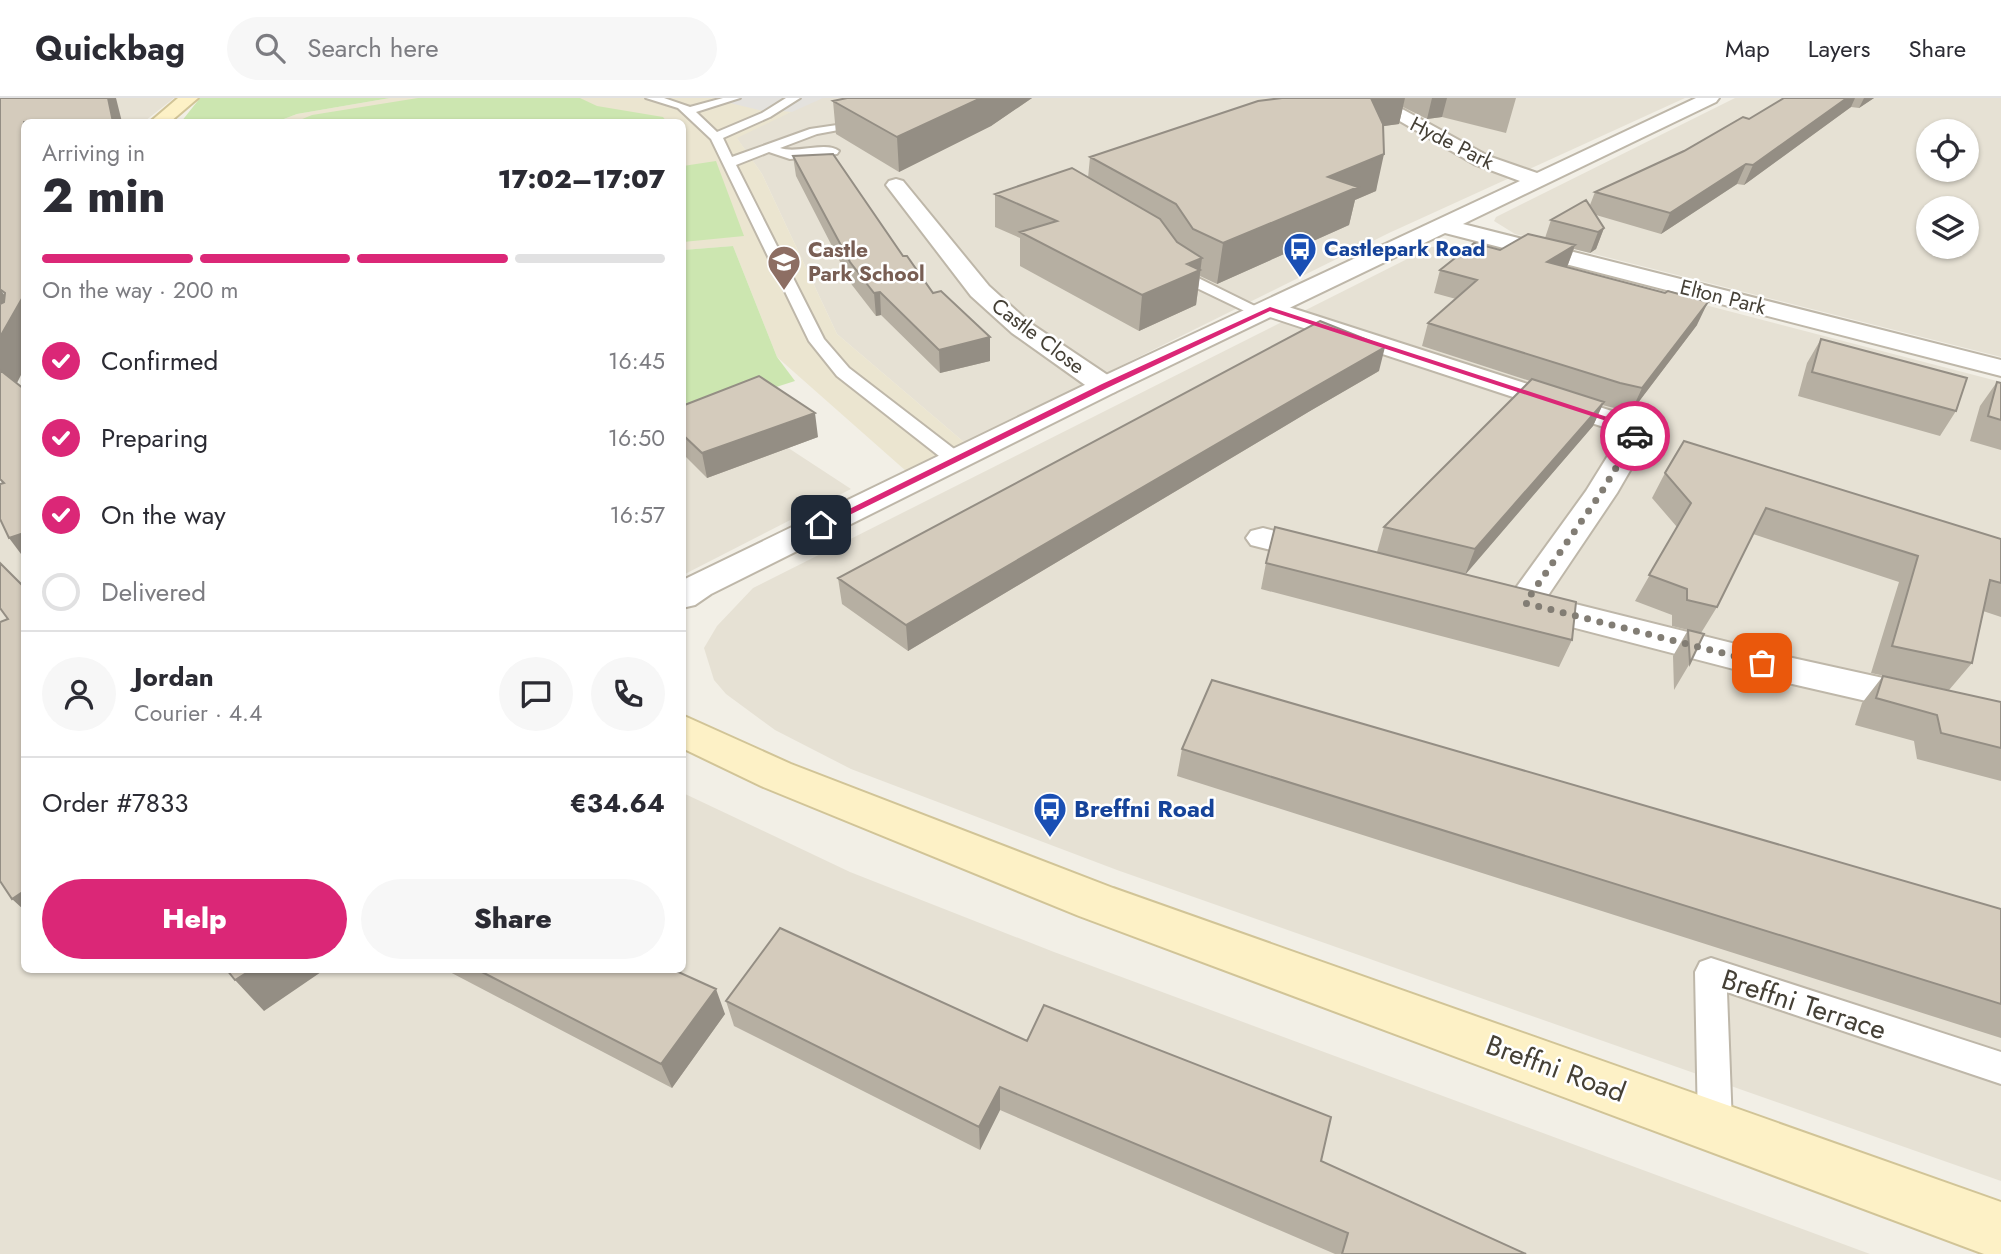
<!DOCTYPE html>
<html lang="en">
<head>
<meta charset="utf-8">
<style>
  :root { --surface:#fff; --page:#f7f7f7; --text:#2b2b33; --muted:#7c7c81; --line:#e1e1e2; --accent:#db2777 }
  body { margin:0; font-family:Jost,sans-serif; background:var(--page); color:var(--text); height:100vh; display:flex; flex-direction:column; font-size:26px; white-space:nowrap }
  * { box-sizing:border-box; margin:0 }
  p { font-size:23px; color:var(--muted) }
  .icon { flex:none; width:38px; height:38px; fill:none; stroke:currentColor; stroke-width:2; stroke-linecap:round; stroke-linejoin:round }
  .map { position:relative; flex:1; overflow:hidden }
  .details { position:absolute; left:21px; top:21px; width:665px; height:854px; display:flex; flex-direction:column; background:var(--surface); border-radius:10px; box-shadow:0 2px 5px #0004 }
  .details>* { flex:none }
  .controls { position:absolute; left:1916px; top:21px; display:grid; gap:14px }
  .controls a { display:grid; place-items:center; width:63px; height:63px; border-radius:50%; background:var(--surface); box-shadow:0 2px 5px #0004; font-size:35px }
  .pin { position:absolute; display:grid; place-items:center; width:60px; height:60px; color:#fff; margin:-30px; border-radius:14px; box-shadow:0 4px 10px #0006 }
  .courier { position:absolute; display:grid; place-items:center; width:70px; height:70px; margin:-35px; border:5px solid #db2777; border-radius:50%; background:#fff; color:#222; box-shadow:0 2px 9px #0007 }
  .head em { font-style:normal; font-weight:800 }
  .head div { display:flex; flex-direction:column-reverse }
  .head { display:flex; align-items:center; justify-content:space-between; height:119px; padding:0 21px }
  h1 { font-size:46px; font-weight:800; line-height:52px }
  .bar { display:grid; grid-template-columns:repeat(4,1fr); gap:10px 7px; align-content:center; height:84px; padding:0 21px }
  .bar i { height:9px; border-radius:5px; background:var(--line) }
  .bar .current { background:var(--accent) }
  .bar p { grid-column:span 4 }
  .line { display:flex; align-items:center; gap:18px; padding:0 21px; border-top:2px solid var(--line) }
  .line div { flex:1 }
  .round { display:grid; place-items:center; flex:none; width:74px; height:74px; border-radius:37px; background:var(--page) }
  ol { padding:0 21px; list-style:none }
  li { display:flex; align-items:center; gap:21px; height:77px }
  li p { margin-inline-start:auto }
  li .icon { padding:7px; border-radius:50%; background:var(--accent); color:#fff; stroke-width:4 }
  li:last-child { color:var(--muted) }
  li i { width:38px; height:38px; border:4px solid var(--line); border-radius:50% }
  .primary-button { display:flex; gap:14px; margin-top:auto; padding:14px 21px }
  .primary-button a { flex:1; height:80px; border-radius:42px; background:var(--accent); color:#fff; font-size:28px; font-weight:800; line-height:80px; text-align:center }
  .primary-button a+a { background:var(--page); color:var(--text) }
  header { display:flex; align-items:center; gap:42px; box-sizing:border-box; height:98px; padding:0 35px; background:var(--surface); border-bottom:2px solid var(--line) }
  header strong { font-size:33px }
  nav { display:flex; gap:38px; margin-inline-start:auto; font-size:24px }
  .search { width:490px; height:63px; background:var(--page); display:flex; align-items:center; gap:18px; box-sizing:border-box; padding:0 24px; border-radius:38px; color:var(--muted); font-size:26px }
  .map>svg:first-child { display:block }
  .residential { fill:#e6e1d4; fill-rule:evenodd }
  .education { fill:#ebe5d0 }
  .green { fill:#cce6b0 }
  .parking { fill:#e4e2de }
  .lines { fill:none; stroke-linecap:round; stroke-linejoin:round }
  .service-casing { stroke:#beb7a9; stroke-width:4 }
  .minor-casing { stroke:#beb7a9; stroke-width:4 }
  .tertiary-casing { stroke:#beb7a9; stroke-width:4 }
  .secondary-casing { stroke:#d1c497; stroke-width:4 }
  .service { fill:#fff; fill-rule:evenodd }
  .minor { fill:#fff; fill-rule:evenodd }
  .tertiary { fill:#fff; fill-rule:evenodd }
  .secondary { fill:#fdf1c6; fill-rule:evenodd }
  .wall { fill:#b6afa2 }
  .shaded-wall { fill:#948e84 }
  .building { fill:#d4cbbc; stroke:#948e84; stroke-width:2 }
  .route { fill:#db2777 }
  .done { stroke:#827d74; stroke-width:7; stroke-dasharray:0 12.6 }
  .labels { text-anchor:middle; stroke-width:5; stroke-linejoin:round; paint-order:stroke }
  .far-street-label { font-size:21px; fill:#454036; stroke:#fff }
  .far-transit-label { font-size:21px; font-weight:bold; fill:#164399; stroke:#fff; text-anchor:start }
  .far-education-label { font-size:21px; font-weight:bold; fill:#785e54; stroke:#fff; text-anchor:start }
  .transit-label { font-size:24px; font-weight:bold; fill:#164399; stroke:#fff; text-anchor:start }
  .near-street-label { font-size:28px; fill:#454036; stroke:#fff }
</style>
</head>
<body>
<header>
<strong>Quickbag</strong>
<div class="search"><svg class="icon" aria-label="search" viewBox="0 0 24 24"><circle cx="10" cy="10" r="6"/><path d="M15 15l6 6"/></svg>Search here</div>
<nav><a>Map</a><a>Layers</a><a>Share</a></nav>
</header>
<div class="map">
<svg width="2001" height="1156" viewBox="0 0 2001 1156">
  <rect width="100%" height="100%" fill="#f2efe6"/>
  <path class="residential" d="M0 0H174L145 23 105 24H24Z
    M820 0H1685L1389 135 965 345 837 236 762 76 736 39Z
    M1735 0H2001V259L1515 136 1494 123 1496 119ZM1928 33H1967V72H1928ZM1928 110H1967V149H1928Z
    M1475 147 2001 284V1083L1117 772 851 671 775 632 726 596 714 582 704 550 717 528 753 490 1431 149Z
    M683 281 851 391 683 477Z
    M24 417V872H682L683 695 850 774 1054 854 1870 1156H0V421Z"/>
  <path class="education" d="M390 0H820L737 40 762 76 837 236 965 345 906 373 777 259 733 148 683 152 682 24H276L297 16Z"/>
  <path class="green" d="M200 0H390L297 16 276 24H181Z
    M418 0H580L597 8 663 19 667 24H295L312 17Z
    M716 63 744 138 683 144V68Z
    M733 148 777 259 795 283 687 317 683 314V152Z"/>
  <path class="parking" d="M723 0H823L792 14 782 13 734 34 767 14 726 4Z"/>
  <g class="lines">
    <defs>
      <path id="service" d="M646 0H664L690 9 723 0H740L696 14 717 34 762 15 786 0H800L770 19 723 40 732 59 810 31 871 22V26L817 36 780 50C798 56 825 43 839 53L837 56 790 61 769 54 736 67 824 241 849 270 962 357 965 361 962 365H948L837 278 809 243 711 41 678 10Z
        M1172 164 1186 174 1269 215 1267 218H1255L1176 180 1165 168Z
        M1711 860 2001 954V986L1727 894 1732 1027 1727 1039 1715 1044 1703 1039 1698 1027 1695 874 1700 864Z"/>
      <path id="minor" d="M896 81 903 83 989 188 1030 225 1115 282 1119 288 1115 294 1105 296 1095 294 1012 235 971 198 886 87 889 83Z
        M1270 203 1649 325 1654 331 1617 395 1547 499 1788 559 2001 606V634L1788 585 1510 513 1505 505 1586 393 1622 335 1261 216 1257 211 1261 206Z
        M1263 430 1334 448 1339 455 1334 462 1322 465 1251 447 1246 440 1251 433Z"/>
      <path id="tertiary" d="M1360 0H1382L1488 58 1537 75 1696 0H1719L1716 4 1463 126 2001 262V278L1445 135 1115 294 711 496 695 507 682 510V483L687 480 1095 282 1520 83 1474 66Z"/>
      <path id="secondary" d="M178 0H198L170 24H150Z
        M682 617 791 666 1113 790 2001 1104V1156H1984L1079 818 761 688 682 650Z"/>
    </defs>
    <use href="#service" class="service-casing"/>
    <use href="#minor" class="minor-casing"/>
    <use href="#tertiary" class="tertiary-casing"/>
    <use href="#secondary" class="secondary-casing"/>
    <use href="#service" class="service"/>
    <use href="#minor" class="minor"/>
    <use href="#tertiary" class="tertiary"/>
    <use href="#secondary" class="secondary"/>
  </g>
  <path class="wall" d="M847 0H1032L991 28 899 74 836 36 833 3Z
    M1272 0H1516L1506 35 1442 19 1427 21 1403 9 1399 26 1383 28 1376 93 1355 102 1349 127 1217 186 1200 178 1196 207 1139 233 1020 168V140L995 129V96L1088 80 1090 59 1274 1Z
    M1784 0H1874L1859 10 1851 9 1744 87 1737 86 1661 136 1596 117 1604 130 1596 151 1590 155 1574 151 1567 169 1697 227 1631 314 1602 307 1593 328 1465 476 1572 542 1559 569 1261 491 1266 465 1377 454 1384 429 1530 283 1422 248 1428 225 1456 201 1434 195 1440 172 1500 152 1545 140 1551 122 1590 107 1595 94 1684 53 1749 21Z
    M793 58 903 158 990 263 940 275 881 217 876 218 852 187 796 78Z
    M1821 241 1956 313 1940 338 1798 298 1807 265Z
    M1379 273 1310 313 908 553 842 506 838 480Z
    M1997 284 2001 285V352L1970 343 1980 308Z
    M682 308 818 339 707 380 682 355Z
    M1665 375 2001 441V519L1983 513 1972 565 1949 592 1871 575 1899 484 1753 436 1717 509 1701 535 1690 565 1674 592 1673 558 1688 532 1672 528V517L1635 503 1677 429 1652 400Z
    M1883 578 2001 604V683L1917 661 1914 643 1855 627 1862 605Z
    M1182 651 2001 811V940L1177 678Z
    M446 872H674L725 916 672 990Z
    M726 903 1027 943 1321 1063 1526 1156H1335L1000 1012 980 1052 734 928Z"/>
  <path class="shaded-wall" d="M108 0H116L122 24H113Z
    M981 0H1032L991 28 899 74 897 39Z
    M1369 0H1405L1399 26 1363 31Z
    M1432 0H1447L1442 19 1427 21Z
    M1847 0H1855L1851 9 1744 87 1753 67Z
    M1864 0H1874L1859 10Z
    M1384 56 1376 93 1355 102 1349 127 1217 186 1223 145 1328 79Z
    M1746 66 1737 86 1661 136 1670 115Z
    M1604 130 1596 151 1590 155 1598 134Z
    M1575 147 1567 169 1547 164Z
    M1202 160 1196 207 1139 233 1142 197 1187 166Z
    M0 192H1L15 213 24 197V271L11 297 0 281Z
    M880 194 881 217 876 218 874 195Z
    M1708 204 1697 227 1631 314 1642 290Z
    M990 239V263L940 275 939 252Z
    M1385 249 1379 273 1310 313 908 553 906 527 1315 289Z
    M1604 304 1593 328 1465 477 1475 451Z
    M815 315 818 339 707 380 702 355Z
    M24 435V460L9 440Z
    M24 793V812L12 801Z
    M251 872H324L264 913 235 882Z
    M716 891 725 916 672 990 661 966Z
    M1000 989V1012L980 1052 979 1029Z"/>
  <path class="building" d="M0 0H108L113 24H24V197L0 239V206L4 204 5 195 1 192H0Z
    M847 0H981L897 39 833 3Z
    M1282 0H1371L1383 26 1384 56 1328 79 1358 89 1223 145 1193 131 1176 106 1090 59 1258 3Z
    M1784 0H1847L1753 67 1746 66 1670 115 1595 94 1684 53 1743 19 1749 21Z
    M833 56 903 158H907L933 195 941 193 990 239 939 252 880 194 874 195 850 164 793 58Z
    M1072 70 1160 121 1177 144 1202 160 1187 166 1200 172 1142 197 1020 134 1057 123 995 96Z
    M1586 102 1604 130 1598 134 1551 122Z
    M1528 136 1575 147 1547 164 1665 195 1668 193 1708 204 1642 290 1620 285 1428 225 1477 182 1440 172 1474 145 1500 152Z
    M1320 223 1385 249 1315 289 906 527 838 480Z
    M1821 241 1967 280 1956 313 1812 274Z
    M0 272 24 291V435L9 440 0 421V386L4 385 0 381Z
    M759 278 815 315 702 355 682 336V308Z
    M1532 281 1604 304 1475 451 1384 429Z
    M1997 284 2001 285V322L1988 318Z
    M1684 343 2001 441V485L1990 482 1972 565 1892 548 1918 458 1766 410 1717 509 1687 502V491L1649 477 1691 405 1665 375Z
    M1275 429 1576 504 1572 542 1266 465Z
    M0 465 24 489V793L12 801 0 783V524L8 521 0 510Z
    M1688 532 1704 536 1690 565Z
    M1883 578 2001 604V650L1941 635 1937 617 1876 600Z
    M1212 582 2001 811V906L1182 651Z
    M780 830 1027 943 1044 907 1331 1019 1321 1063 1526 1156H1342L1348 1135 1000 989 979 1029 726 903Z
    M227 872H251L235 882Z
    M478 872H674L716 891 661 966Z"/>
  <path class="route" d="M1270 209 1644 331 1638 340H1632L1634 332 1270 213 1107 290 825 429 817 427 1102 286Z"/>
  <g class="lines">
    <path class="done" d="M1635 338 1601 395 1525 505 1762 565"/>
  </g>
  <defs>
    <symbol id="bus-pin" viewBox="-11 -11 22 30"><path d="M0 17L-7.5 6A9.5 9.5 0 1 1 7.5 6Z" fill="#1a4fb4" stroke="#fff"/><path d="M-5-6H5V4H4V6H2V4H-2V6H-4V4H-5ZM-3.5-4V0h7V-4ZM-3.5 1.2v1.5H-2V1.2ZM2 1.2v1.5H3.5V1.2Z" fill="#fff"/></symbol>
    <symbol id="school-pin" viewBox="-11 -11 22 30"><path d="M0 17L-7.5 6A9.5 9.5 0 1 1 7.5 6Z" fill="#8d6e63" stroke="#fff"/><path d="M0-5L7-2L0 1L-7-2ZM-4 1L0 2.5L4 1V4Q0 6-4 4Z" fill="#fff"/></symbol>
  </defs>
  <g fill-rule="evenodd">
    <use href="#bus-pin" x="1281" y="132" width="38" height="52"/>
    <use href="#school-pin" x="765" y="145" width="38" height="52"/>
    <use href="#bus-pin" x="1031" y="692" width="38" height="52"/>
  </g>
  <g class="labels">
    <g class="far-street-label">
      <text transform="translate(1452 45) rotate(27)" y="7">Hyde Park</text>
      <text transform="translate(1723 199) rotate(14)" y="7">Elton Park</text>
      <text transform="translate(1038 238) rotate(37)" y="7">Castle Close</text>
    </g>
    <g class="far-transit-label">
      <text x="1324" y="158">Castlepark Road</text>
    </g>
    <g class="far-education-label">
      <text x="808" y="159">Castle<tspan x="808" dy="24">Park School</tspan></text>
    </g>
    <g class="transit-label">
      <text x="1074" y="719">Breffni Road</text>
    </g>
    <g class="near-street-label">
      <text transform="translate(1804 906) rotate(18)" y="10">Breffni Terrace</text>
      <text transform="translate(1556 970) rotate(20)" y="10">Breffni Road</text>
    </g>
  </g>
</svg>
<div class="controls">
<a><svg class="icon" aria-label="locate" viewBox="0 0 24 24"><circle cx="12" cy="12" r="6"/><path d="M12 2v4M12 18v4M2 12h4M18 12h4"/></svg></a>
<a><svg class="icon" aria-label="layers" viewBox="0 0 24 24"><path d="M12 4l9 5-9 5-9-5zM3 14l9 5 9-5"/></svg></a>
</div>
<div class="pin" style="left:1762px;top:565px;background:#ea580c"><svg class="icon" aria-label="bag" viewBox="0 0 24 24"><path d="M5 8h14l-1 12H6zM9 8a3 3 0 0 1 6 0"/></svg></div>
<div class="pin" style="left:821px;top:427px;background:#1f2937"><svg class="icon" aria-label="home" viewBox="0 0 24 24"><path d="M3 11l9-7 9 7M6 9v11h12V9"/></svg></div>
<div class="courier" style="left:1635px;top:338px"><svg class="icon" aria-label="car" viewBox="0 0 24 24"><path d="M5 17H2v-5l4-1 3-4h7l3 4 3 1v5h-3M9 17h6M6 11h13"/><circle cx="7" cy="17" r="2"/><circle cx="17" cy="17" r="2"/></svg></div>
<section class="details">
<div class="head"><div><h1>2 min</h1><p>Arriving in</p></div><em>17:02–17:07</em></div>
<div class="bar"><i class="current"></i><i class="current"></i><i class="current"></i><i></i><p>On the way · 200 m</p></div>
<ol>
<li><svg class="icon" aria-label="check" viewBox="0 0 24 24"><path d="M5 12l5 5 9-10"/></svg>Confirmed<p>16:45</p></li>
<li><svg class="icon" aria-label="check" viewBox="0 0 24 24"><path d="M5 12l5 5 9-10"/></svg>Preparing<p>16:50</p></li>
<li><svg class="icon" aria-label="check" viewBox="0 0 24 24"><path d="M5 12l5 5 9-10"/></svg>On the way<p>16:57</p></li>
<li><i></i>Delivered</li>
</ol>
<div class="line" style="height:126px"><a class="round"><svg class="icon" aria-label="person" viewBox="0 0 24 24"><circle cx="12" cy="8" r="4"/><path d="M4 21q1-7 8-7t8 7"/></svg></a><div><b>Jordan</b><p>Courier · 4.4</p></div><a class="round"><svg class="icon" aria-label="chat" viewBox="0 0 24 24"><path d="M4 5h16v11H9l-5 4z"/></svg></a><a class="round"><svg class="icon" aria-label="phone" viewBox="0 0 24 24"><path d="M5 4h4l2 5-3 2q2 4 5 5l2-3 5 2v4C11 20 4 13 5 4z"/></svg></a></div>
<div class="line" style="height:91px"><div>Order #7833</div><b>€34.64</b></div>
<div class="primary-button"><a>Help</a><a>Share</a></div>
</section>
</div>
</body>
</html>
